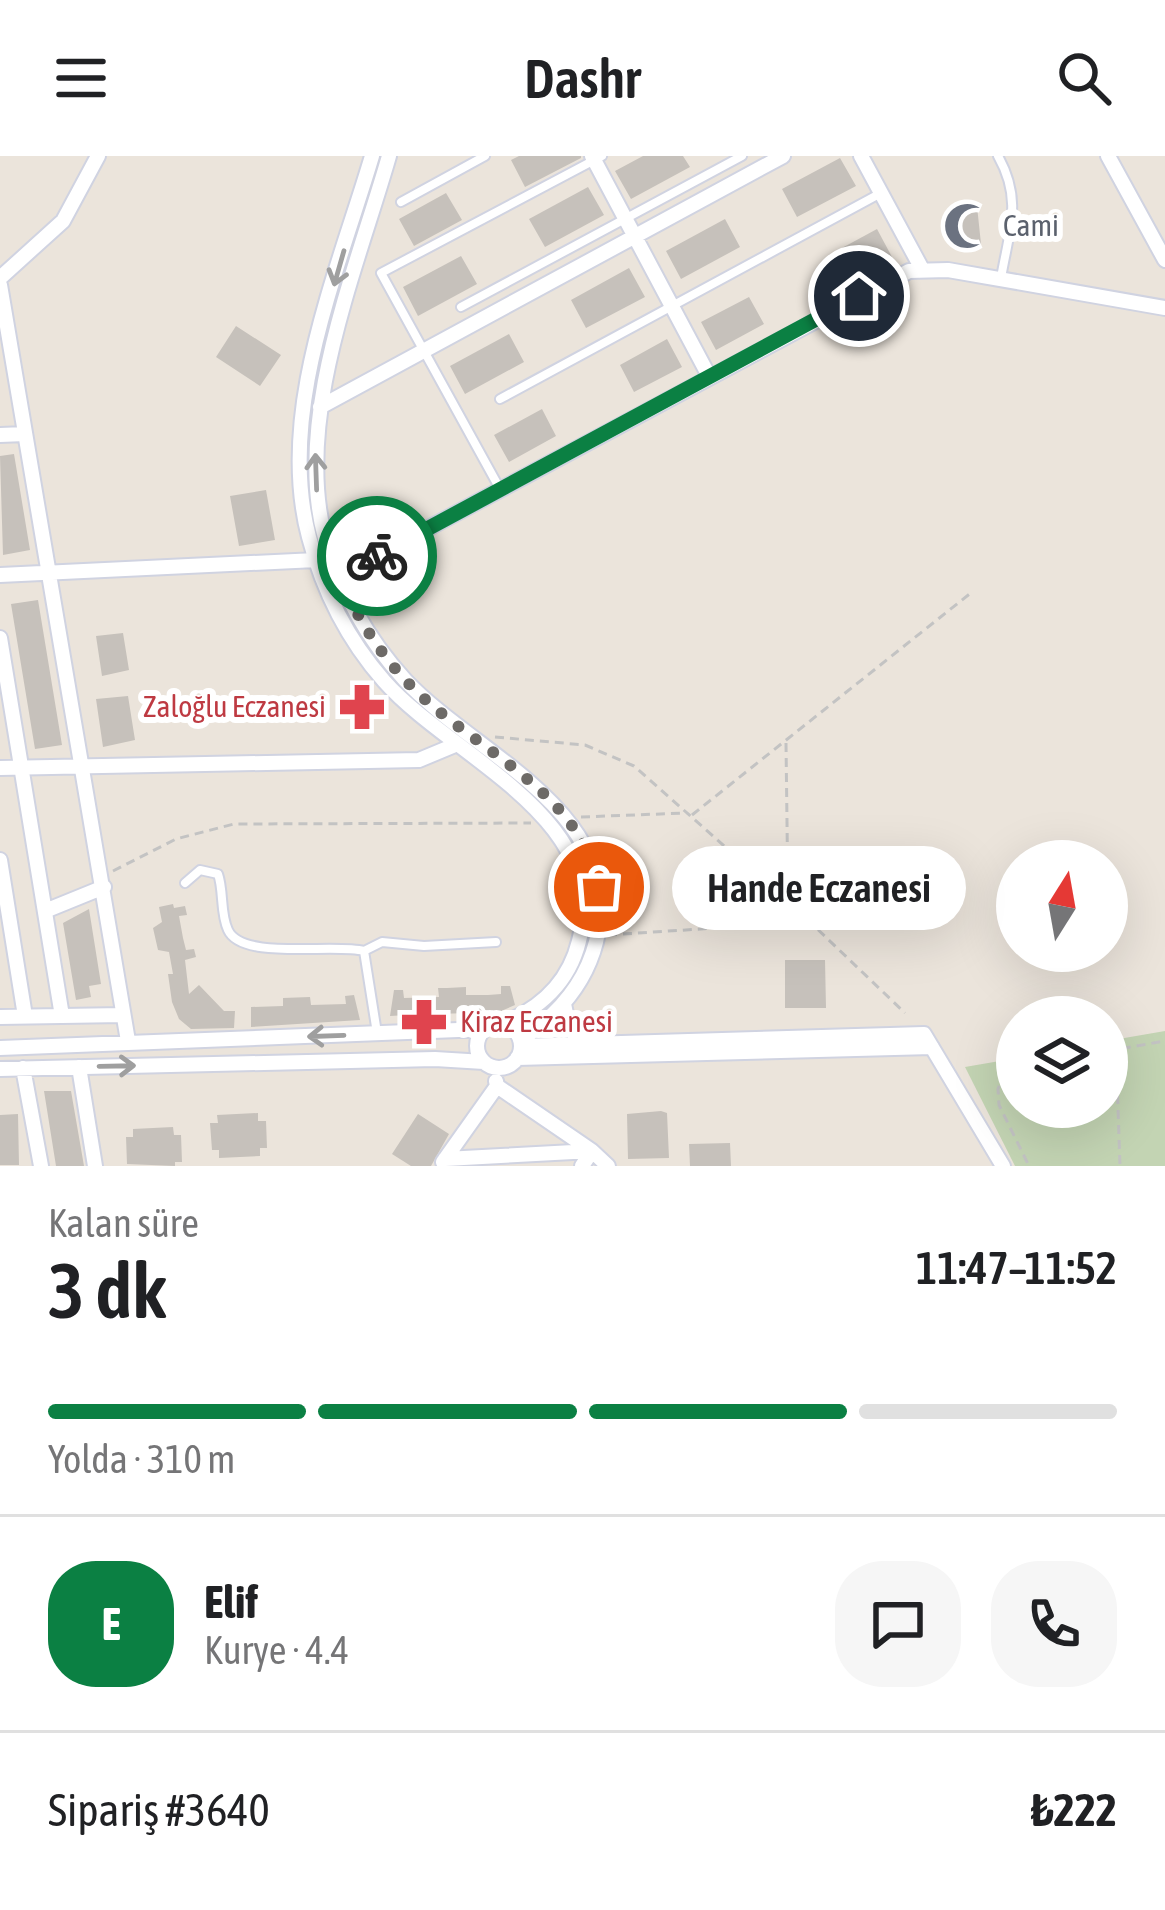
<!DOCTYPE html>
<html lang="tr">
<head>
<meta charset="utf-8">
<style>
  :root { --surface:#fff; --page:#f6f6f6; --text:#202124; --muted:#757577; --line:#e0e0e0; --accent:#0b8043 }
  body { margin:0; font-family:"Asap Condensed",sans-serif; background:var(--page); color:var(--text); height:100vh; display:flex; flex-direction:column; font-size:45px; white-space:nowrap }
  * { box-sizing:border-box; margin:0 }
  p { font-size:39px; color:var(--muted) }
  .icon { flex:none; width:66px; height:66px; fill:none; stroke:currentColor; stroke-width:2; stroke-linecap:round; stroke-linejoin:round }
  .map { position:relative; height:1010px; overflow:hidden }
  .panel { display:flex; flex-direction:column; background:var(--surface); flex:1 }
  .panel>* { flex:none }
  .needle { width:78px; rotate:11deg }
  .controls { position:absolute; left:996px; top:684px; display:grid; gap:24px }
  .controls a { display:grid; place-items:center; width:132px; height:132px; border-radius:50%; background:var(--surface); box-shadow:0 12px 48px #0002; font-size:60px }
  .pin { position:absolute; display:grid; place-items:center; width:102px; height:102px; color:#fff; margin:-51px; border:6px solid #fff; border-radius:50%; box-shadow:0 3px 12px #0007 }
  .courier { position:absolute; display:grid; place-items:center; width:120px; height:120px; margin:-60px; border:9px solid #0b8043; border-radius:50%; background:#fff; color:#222; box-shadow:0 3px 15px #0007 }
  .bubble { position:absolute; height:84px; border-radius:42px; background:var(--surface); box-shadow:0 12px 48px #0002; font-size:39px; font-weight:600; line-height:84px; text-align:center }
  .overview em { font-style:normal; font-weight:600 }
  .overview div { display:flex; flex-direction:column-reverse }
  .overview { display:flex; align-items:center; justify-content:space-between; height:204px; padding:0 48px }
  h1 { font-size:78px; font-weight:600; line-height:90px }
  .bar { display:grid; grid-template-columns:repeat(4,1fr); gap:18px 12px; align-content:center; height:144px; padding:0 48px }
  .bar i { height:15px; border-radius:9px; background:var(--line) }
  .bar .active { background:var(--accent) }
  .bar p { grid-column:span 4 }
  .line { display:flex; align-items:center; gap:30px; padding:0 48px; border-top:3px solid var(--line) }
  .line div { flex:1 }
  .round { display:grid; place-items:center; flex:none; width:126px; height:126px; border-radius:48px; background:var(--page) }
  header { display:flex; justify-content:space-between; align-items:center; height:156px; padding:0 48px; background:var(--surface); font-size:54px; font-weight:600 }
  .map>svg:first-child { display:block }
  .cemetery { fill:#c3d4b3 }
  .building { fill:#c6c1bb }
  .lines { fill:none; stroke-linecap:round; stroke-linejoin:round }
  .service-casing { stroke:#d0d3e1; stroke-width:12 }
  .minor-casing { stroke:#d0d3e1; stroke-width:18 }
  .path { stroke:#c3c3c3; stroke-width:3; stroke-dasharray:9 6; stroke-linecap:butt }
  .service { stroke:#fff; stroke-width:8 }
  .minor { stroke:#fff; stroke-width:14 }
  .oneway { stroke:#9f9f9f }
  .done { stroke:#6d6a67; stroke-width:12; stroke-dasharray:0 21.6 }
  .route { stroke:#0b8043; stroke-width:15 }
  .labels { text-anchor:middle; stroke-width:12; stroke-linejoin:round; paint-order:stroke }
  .worship-label { font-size:30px; fill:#5b616d; stroke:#fff; text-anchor:start }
  .health-label { font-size:30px; fill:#be3a42; stroke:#fff; text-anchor:end }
</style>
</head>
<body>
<header><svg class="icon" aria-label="menu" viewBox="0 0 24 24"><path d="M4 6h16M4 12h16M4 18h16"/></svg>Dashr<svg class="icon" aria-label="search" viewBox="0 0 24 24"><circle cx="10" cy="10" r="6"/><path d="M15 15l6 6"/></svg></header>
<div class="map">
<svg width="1165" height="1010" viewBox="0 0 1165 1010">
  <rect width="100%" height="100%" fill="#ebe4db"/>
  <path class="cemetery" d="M1165 875V1010H1015L965 911 1017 902V951H1107V885Z"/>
  <path class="building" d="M519 0H581V2L525 31 511 4Z
    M643 0H683L690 11 631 43 615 15Z
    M840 2 856 30 797 61 782 33Z
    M588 31 604 59 545 91 529 63Z
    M446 37 462 64 414 90 399 63Z
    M977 50 981 88 956 90 952 53Z
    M725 63 740 91 681 123 666 95Z
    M877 73 892 101 844 126 829 99Z
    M461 100 477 128 418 160 403 131Z
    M629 112 645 141 586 172 571 144Z
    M749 141 764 168 716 194 701 166Z
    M236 170 281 199 260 230 216 201Z
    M509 178 524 206 465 238 450 210Z
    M667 183 682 211 634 236 620 209Z
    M542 253 556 280 509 306 494 279Z
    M14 298 30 394 3 399 0 300Z
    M266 334 275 384 239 390 230 340Z
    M38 444 62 589 35 593 11 448Z
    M123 477 129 514 102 520 96 480Z
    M128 540 135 584 103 591 96 543Z
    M173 748 174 752 185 750 187 759 179 760 183 782 186 794 194 793 196 801 185 804 189 838 199 829 224 855H235L234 872 191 873 179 863 172 846 168 818H173L169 796 158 794 153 772 162 766 159 751Z
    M89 753 101 828 89 830 91 841 76 844 63 767Z
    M785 804H825L826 852H785Z
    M501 830H510L515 849 499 856 491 865 469 861V857L437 858 433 864 411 865 407 859 390 860 394 834H403L404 842 439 841 438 832H447L466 831V839H488L501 838Z
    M354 839 360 864 251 871V851L283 850V842L310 841 311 849 346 848 345 840Z
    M44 935H71L84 1010H56Z
    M661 955 667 957 669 1002 628 1003 627 958Z
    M258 957V965H266L267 992H260V1000L219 1002V994H212L210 967H218L217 959Z
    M18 958 19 1009H0V959Z
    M418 958 449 978 431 1010H411L392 998Z
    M173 971 174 979H181L182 1006H175V1010L127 1008 126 981H133V973Z
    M730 987 731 1010H690L689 988Z"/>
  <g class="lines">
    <defs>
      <path id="service" d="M998 0C1023 44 1009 75 1001 122
        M401 46 485 0
        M461 151 742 0
        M500 243 881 37
        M500 333 381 117 602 0
        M185 727 200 714 218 718C224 735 220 757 228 774 242 805 333 787 364 795L377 877
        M364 795 382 786 424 790 496 786"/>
      <path id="minor" d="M372 0C337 118 276 258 309 381 323 435 348 484 384 525 452 602 612 661 579 785 569 826 540 853 502 868
        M389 0C356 115 293 263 325 382 340 434 368 484 405 524 477 601 628 656 596 786 585 829 557 860 520 884
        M592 0 709 220
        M861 0 922 113
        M1108 0 1165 104
        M0 122 63 65 98 0
        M0 129 128 885
        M320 251 783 0
        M0 279 25 278
        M0 419 316 404
        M339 420 909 115 948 114 1165 152
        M0 482 62 860
        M0 612 419 604 455 589
        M0 704 25 860
        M45 755 104 731
        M564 848 569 872 583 887
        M0 861 123 859
        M477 890a22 22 0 1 1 44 0a22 22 0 1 1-44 0Z
        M521 890 924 878 1003 1010
        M0 892 484 873
        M517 902 932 891
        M79 911 95 1010
        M23 912 41 1010
        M0 913 435 903 484 906
        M497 930 592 995 582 1010
        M445 1003 592 995 608 1010
        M443 1006 497 930 496 925"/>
    </defs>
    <use href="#service" class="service-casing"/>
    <use href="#minor" class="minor-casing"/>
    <path class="path" d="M495 581 585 589 634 610 810 766 905 857
      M786 587 788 745
      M692 659 972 436
      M581 661 686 657
      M113 715 176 683 234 668 531 667
      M608 779 808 766
      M1116 894 1120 1010
      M1107 895 1165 885
      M1017 911 1006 912 998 933 999 949 1029 1010"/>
    <use href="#service" class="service"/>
    <use href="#minor" class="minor"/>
  </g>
  <defs><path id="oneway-shaft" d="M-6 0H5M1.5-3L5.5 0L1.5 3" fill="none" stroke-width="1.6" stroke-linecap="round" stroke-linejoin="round" transform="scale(3)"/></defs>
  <g class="oneway">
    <use href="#oneway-shaft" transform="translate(339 112) rotate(106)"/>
    <use href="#oneway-shaft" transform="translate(316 316) rotate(-92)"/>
    <use href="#oneway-shaft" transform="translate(326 880) rotate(178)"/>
    <use href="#oneway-shaft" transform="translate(117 910) rotate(-1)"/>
  </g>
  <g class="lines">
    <path class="done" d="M377 400 339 420C358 463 382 502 415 534 479 596 581 637 599 731"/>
    <path class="route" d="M377 400 859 140"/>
  </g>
  <defs>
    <symbol id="mosque-bare" viewBox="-9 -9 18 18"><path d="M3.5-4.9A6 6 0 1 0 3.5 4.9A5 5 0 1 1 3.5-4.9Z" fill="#6b7280" stroke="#fff" stroke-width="2.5" paint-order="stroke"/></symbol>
    <symbol id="pharmacy-bare" viewBox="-9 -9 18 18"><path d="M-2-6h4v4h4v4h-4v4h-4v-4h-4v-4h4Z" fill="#e0444e" stroke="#fff" stroke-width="2.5" paint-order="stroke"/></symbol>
  </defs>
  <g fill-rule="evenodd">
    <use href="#mosque-bare" x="934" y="37" width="66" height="66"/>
    <use href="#pharmacy-bare" x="329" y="518" width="66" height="66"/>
    <use href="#pharmacy-bare" x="391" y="833" width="66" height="66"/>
  </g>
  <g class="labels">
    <g class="worship-label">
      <text x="1003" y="80">Cami</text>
    </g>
    <g class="health-label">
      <text x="326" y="561">Zaloğlu Eczanesi</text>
      <text x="460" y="876" text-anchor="start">Kiraz Eczanesi</text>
    </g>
  </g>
</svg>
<div class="controls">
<a><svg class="needle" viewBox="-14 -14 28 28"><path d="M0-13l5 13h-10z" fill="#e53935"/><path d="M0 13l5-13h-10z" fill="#757577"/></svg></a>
<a><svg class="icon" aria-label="layers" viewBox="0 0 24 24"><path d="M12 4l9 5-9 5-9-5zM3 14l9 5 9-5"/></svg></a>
</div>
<div class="pin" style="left:599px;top:731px;background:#ea580c"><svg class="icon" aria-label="bag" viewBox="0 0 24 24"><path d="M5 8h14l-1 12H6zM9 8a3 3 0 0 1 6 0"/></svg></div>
<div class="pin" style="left:859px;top:140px;background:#1f2937"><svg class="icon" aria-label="home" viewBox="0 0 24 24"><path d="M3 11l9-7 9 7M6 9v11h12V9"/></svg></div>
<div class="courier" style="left:377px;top:400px"><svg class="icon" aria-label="bike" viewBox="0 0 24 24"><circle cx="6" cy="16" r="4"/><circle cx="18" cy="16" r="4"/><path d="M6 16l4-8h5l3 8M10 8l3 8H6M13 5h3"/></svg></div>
<div class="bubble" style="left:672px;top:690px;width:294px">Hande Eczanesi</div>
</div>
<section class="panel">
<div class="overview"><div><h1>3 dk</h1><p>Kalan süre</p></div><em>11:47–11:52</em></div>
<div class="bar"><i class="active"></i><i class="active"></i><i class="active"></i><i></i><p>Yolda · 310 m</p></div>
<div class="line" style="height:216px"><b class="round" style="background:var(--accent);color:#fff">E</b><div><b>Elif</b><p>Kurye · 4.4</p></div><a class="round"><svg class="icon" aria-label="chat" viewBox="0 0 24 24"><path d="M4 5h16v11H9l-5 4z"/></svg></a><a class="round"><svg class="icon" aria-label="phone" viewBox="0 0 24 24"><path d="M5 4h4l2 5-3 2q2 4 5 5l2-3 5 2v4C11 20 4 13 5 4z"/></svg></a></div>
<div class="line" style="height:156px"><div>Sipariş #3640</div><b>₺222</b></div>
</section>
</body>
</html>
